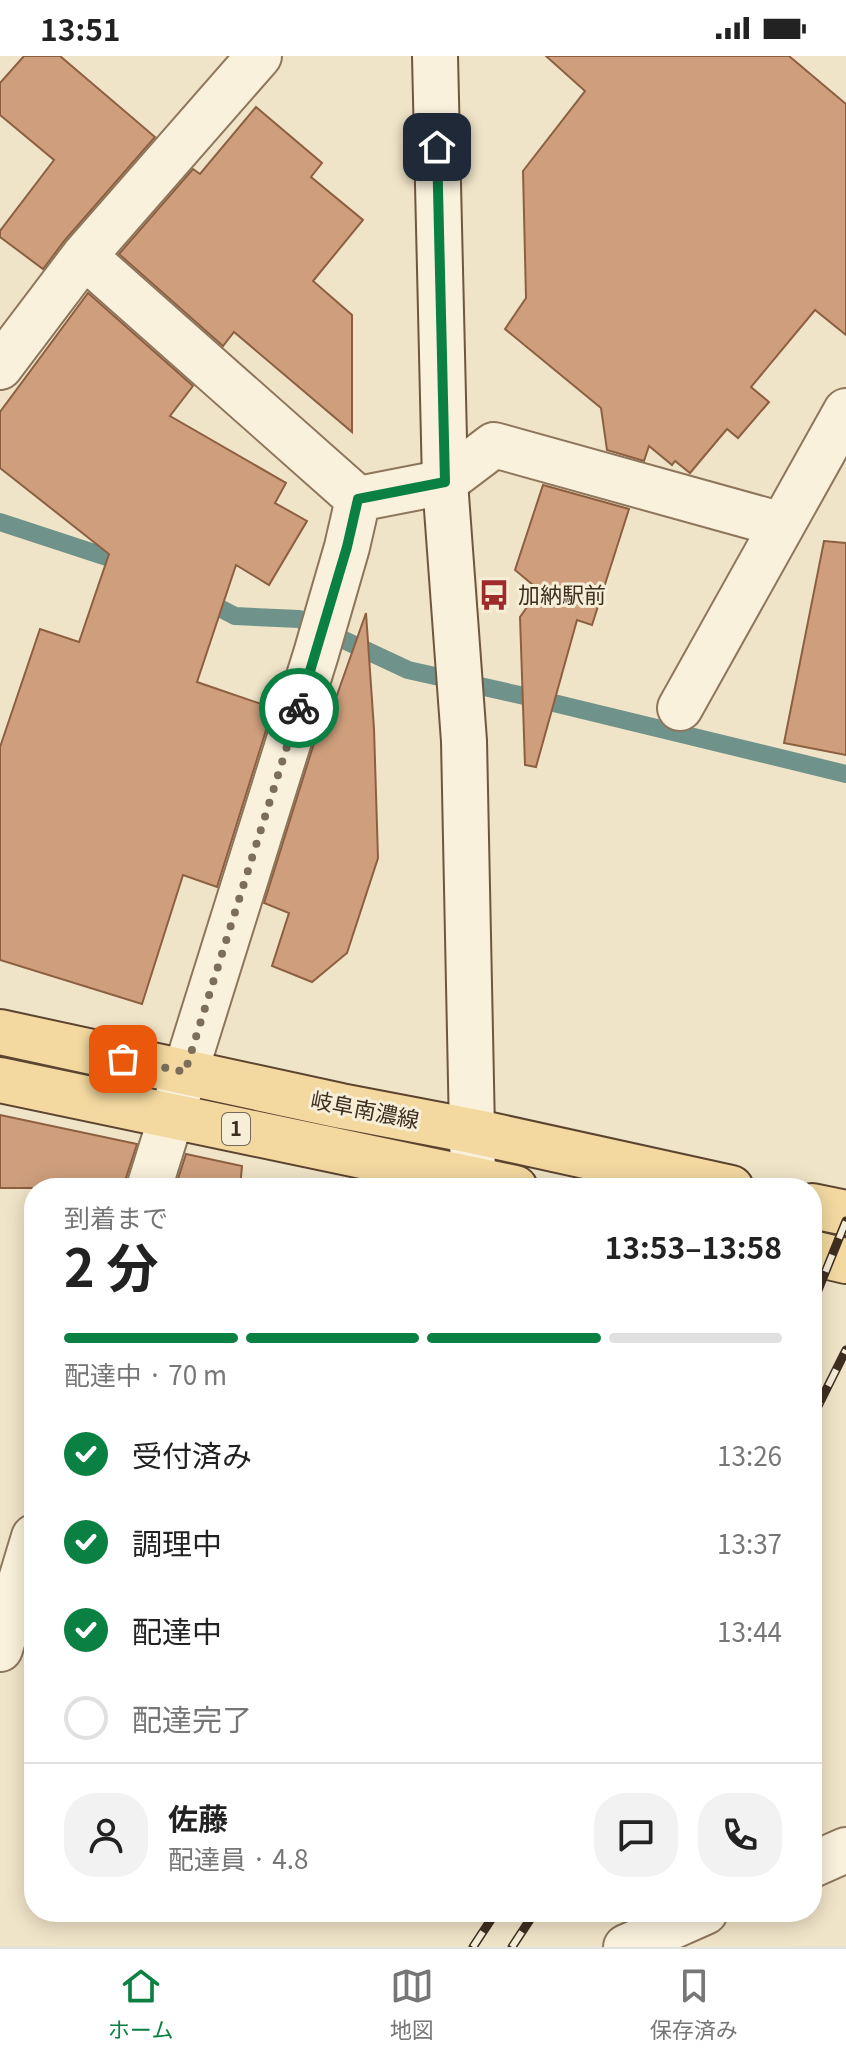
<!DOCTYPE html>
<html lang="ja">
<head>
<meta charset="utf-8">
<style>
  :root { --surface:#fff; --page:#f2f2f2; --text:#222; --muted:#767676; --line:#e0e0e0; --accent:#0b8043 }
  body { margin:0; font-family:Georgia,"Noto Sans JP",serif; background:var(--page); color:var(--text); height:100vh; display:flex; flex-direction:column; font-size:30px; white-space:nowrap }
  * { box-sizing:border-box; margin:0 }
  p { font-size:26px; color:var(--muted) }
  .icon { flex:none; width:44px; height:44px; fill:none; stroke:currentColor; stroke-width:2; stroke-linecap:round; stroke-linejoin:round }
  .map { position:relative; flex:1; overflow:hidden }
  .drawer { position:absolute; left:24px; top:1122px; width:798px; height:744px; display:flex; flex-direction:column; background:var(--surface); border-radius:32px; box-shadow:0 4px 20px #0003 }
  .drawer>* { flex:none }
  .pin { position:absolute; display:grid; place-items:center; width:68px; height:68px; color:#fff; margin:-34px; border-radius:16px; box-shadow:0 4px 12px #0006 }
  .courier { position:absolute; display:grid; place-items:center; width:80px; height:80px; margin:-40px; border:6px solid #0b8043; border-radius:50%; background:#fff; color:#222; box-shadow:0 2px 10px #0007 }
  .overview em { font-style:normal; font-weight:700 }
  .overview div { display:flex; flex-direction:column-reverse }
  .overview { display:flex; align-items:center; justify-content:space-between; height:136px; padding:0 40px }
  h1 { font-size:52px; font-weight:700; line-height:60px }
  .bar { display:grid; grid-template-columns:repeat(4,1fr); gap:12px 8px; align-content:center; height:96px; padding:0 40px }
  .bar i { height:10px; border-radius:6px; background:var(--line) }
  .bar .active { background:var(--accent) }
  .bar p { grid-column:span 4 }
  .line { display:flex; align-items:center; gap:20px; padding:0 40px; border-top:2px solid var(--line) }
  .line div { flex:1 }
  .round { display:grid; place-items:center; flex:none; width:84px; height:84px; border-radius:32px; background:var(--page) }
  ol { padding:0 40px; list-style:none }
  li { display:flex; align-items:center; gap:24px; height:88px }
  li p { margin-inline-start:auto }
  li .icon { padding:8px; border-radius:50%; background:var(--accent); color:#fff; stroke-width:4 }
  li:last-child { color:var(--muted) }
  li i { width:44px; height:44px; border:4px solid var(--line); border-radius:50% }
  .status { display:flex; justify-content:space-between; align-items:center; height:56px; padding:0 40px; background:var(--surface); direction:ltr }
  .status svg { height:22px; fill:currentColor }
  .tab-bar { display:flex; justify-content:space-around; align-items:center; height:112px; border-top:2px solid var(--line); background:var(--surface); font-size:22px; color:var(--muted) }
  .tab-bar a { display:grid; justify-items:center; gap:4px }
  .tab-bar .active { color:var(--accent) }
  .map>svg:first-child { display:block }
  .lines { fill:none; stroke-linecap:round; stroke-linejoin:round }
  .stream { stroke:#6f938a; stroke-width:18 }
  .building { fill:#cf9f7d; stroke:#8d5f41; stroke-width:2 }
  .street-casing { stroke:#8d765c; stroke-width:48 }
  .secondary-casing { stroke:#6f573f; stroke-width:48 }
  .primary-casing { stroke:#5b4430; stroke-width:48 }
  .street { stroke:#faf1dc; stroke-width:44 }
  .secondary { stroke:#faf1dc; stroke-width:44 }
  .primary { stroke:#f3d9a0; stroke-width:44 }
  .rail-casing { stroke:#3d2e20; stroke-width:9 }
  .rail { stroke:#f7eed8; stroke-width:6; stroke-dasharray:18; stroke-linecap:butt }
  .done { stroke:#7c6e5b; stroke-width:8; stroke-dasharray:0 14.4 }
  .route { stroke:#0b8043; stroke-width:10 }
  .labels { text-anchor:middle; stroke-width:6; stroke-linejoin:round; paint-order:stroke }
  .shield { fill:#f7eed8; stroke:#756857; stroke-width:2 }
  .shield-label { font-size:20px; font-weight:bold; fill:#3d2e20 }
  .poi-label { font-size:22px; fill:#3d2e20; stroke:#f7eed8; text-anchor:start }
  .street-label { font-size:22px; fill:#3d2e20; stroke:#f7eed8 }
</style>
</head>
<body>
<div class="status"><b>13:51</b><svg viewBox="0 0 49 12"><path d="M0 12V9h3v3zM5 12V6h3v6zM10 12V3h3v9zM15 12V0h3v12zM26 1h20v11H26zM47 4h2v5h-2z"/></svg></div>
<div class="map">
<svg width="846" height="1891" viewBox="0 0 846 1891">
  <rect width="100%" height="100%" fill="#f0e4c8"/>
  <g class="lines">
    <path class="stream" d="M0 466 131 509
      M200 542 235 560 299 563 408 614 533 642 846 718"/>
  </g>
  <path class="building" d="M24 0H60L155 81 65 184 43 213 0 181V175L54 104 0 59V27Z
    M546 0H789L846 48V279L815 254 751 331 769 346 738 382 727 373 690 417 675 405 672 409 649 390 644 405 607 394 601 352 505 273 526 242 523 115 585 35Z
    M256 51 322 107 311 121 363 164 313 225 352 259V376L234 276 223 290 119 198 193 113 200 118Z
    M88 237 193 330 170 360 286 427 275 447 307 465 269 529 236 509 197 626 273 652 217 831 183 819 142 948 0 904V691L40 573 79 586 109 498 0 412V356Z
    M543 429 629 453 592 569 577 564 536 711 525 709 520 561 539 534 515 514Z
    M824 485 846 487V699L784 687Z
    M366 557 374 673 378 802 347 897 312 926 272 910 289 857 264 847 320 668 326 670Z
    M0 1059 137 1088 125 1125V1132H0Z
    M186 1098 242 1110 240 1132H175Z"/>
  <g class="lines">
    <defs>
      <path id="street" d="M84 200 358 443
        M0 311 84 200 259 0
        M358 443 445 426 494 389 782 469
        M680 652 846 355
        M149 1132 316 598 347 491 358 443
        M0 1593 34 1481
        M812 1809 846 1794
        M626 1891 705 1856"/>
      <path id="secondary" d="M435 0 445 426 464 685 473 1123"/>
      <path id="primary" d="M0 976 341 1050 472 1075 731 1132
        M0 1024 515 1132
        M812 1150 846 1157
        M812 1197 846 1205"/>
    </defs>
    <use href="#street" class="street-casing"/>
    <use href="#secondary" class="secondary-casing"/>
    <use href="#primary" class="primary-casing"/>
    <use href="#street" class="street"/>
    <use href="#secondary" class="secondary"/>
    <use href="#primary" class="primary"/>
    <defs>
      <path id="rail" d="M812 1249 846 1165
        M812 1362 846 1294
        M473 1891 496 1856
        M512 1891 535 1856"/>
    </defs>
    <use href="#rail" class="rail-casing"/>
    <use href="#rail" class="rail"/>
  </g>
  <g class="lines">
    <path class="done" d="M123 1003 185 1016 299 652"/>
    <path class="route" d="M299 652 347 491 358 443 445 426 437 91"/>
  </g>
  <defs>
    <symbol id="bus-bare" viewBox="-9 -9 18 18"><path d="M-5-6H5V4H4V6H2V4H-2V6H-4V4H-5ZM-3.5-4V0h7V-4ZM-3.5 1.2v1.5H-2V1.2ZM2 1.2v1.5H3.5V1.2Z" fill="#9e2a2b" stroke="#f7eed8" stroke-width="2.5" paint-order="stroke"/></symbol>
  </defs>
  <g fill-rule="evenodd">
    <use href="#bus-bare" x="472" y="517" width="44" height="44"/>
  </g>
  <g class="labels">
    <rect class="shield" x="222" y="1057" width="28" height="32" rx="6"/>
    <g class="shield-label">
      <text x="236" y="1080">1</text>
    </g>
    <g class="poi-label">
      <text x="518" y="547">加納駅前</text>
    </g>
    <g class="street-label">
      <text transform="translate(365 1054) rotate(11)" y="8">岐阜南濃線</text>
    </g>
  </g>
</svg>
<div class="pin" style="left:123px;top:1003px;background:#ea580c"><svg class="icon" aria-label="bag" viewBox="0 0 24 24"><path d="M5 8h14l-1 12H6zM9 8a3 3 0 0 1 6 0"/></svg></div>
<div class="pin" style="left:437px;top:91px;background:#1f2937"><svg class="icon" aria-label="home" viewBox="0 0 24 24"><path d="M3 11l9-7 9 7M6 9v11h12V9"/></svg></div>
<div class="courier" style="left:299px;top:652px"><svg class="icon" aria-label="bike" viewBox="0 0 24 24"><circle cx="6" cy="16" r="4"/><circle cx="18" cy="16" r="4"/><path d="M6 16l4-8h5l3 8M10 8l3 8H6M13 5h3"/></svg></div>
<section class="drawer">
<div class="overview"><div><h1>2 分</h1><p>到着まで</p></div><em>13:53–13:58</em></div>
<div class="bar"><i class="active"></i><i class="active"></i><i class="active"></i><i></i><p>配達中 · 70 m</p></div>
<ol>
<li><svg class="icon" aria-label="check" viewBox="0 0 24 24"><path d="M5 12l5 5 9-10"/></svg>受付済み<p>13:26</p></li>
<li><svg class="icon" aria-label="check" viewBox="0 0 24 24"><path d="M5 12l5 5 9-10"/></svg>調理中<p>13:37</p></li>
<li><svg class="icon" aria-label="check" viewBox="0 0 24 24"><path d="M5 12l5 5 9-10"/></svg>配達中<p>13:44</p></li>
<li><i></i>配達完了</li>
</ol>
<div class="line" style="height:144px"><a class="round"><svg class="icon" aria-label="person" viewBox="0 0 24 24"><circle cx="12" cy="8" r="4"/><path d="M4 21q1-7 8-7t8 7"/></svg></a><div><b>佐藤</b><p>配達員 · 4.8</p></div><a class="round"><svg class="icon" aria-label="chat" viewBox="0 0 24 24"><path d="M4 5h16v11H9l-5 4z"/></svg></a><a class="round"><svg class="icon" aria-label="phone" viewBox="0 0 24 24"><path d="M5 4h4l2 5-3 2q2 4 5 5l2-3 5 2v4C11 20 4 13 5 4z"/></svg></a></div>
</section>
</div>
<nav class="tab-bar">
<a class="active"><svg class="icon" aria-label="home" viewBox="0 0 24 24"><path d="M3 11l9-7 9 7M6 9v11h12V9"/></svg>ホーム</a>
<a><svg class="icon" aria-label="map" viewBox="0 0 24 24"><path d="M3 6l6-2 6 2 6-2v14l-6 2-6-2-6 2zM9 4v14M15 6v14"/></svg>地図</a>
<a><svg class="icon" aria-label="saved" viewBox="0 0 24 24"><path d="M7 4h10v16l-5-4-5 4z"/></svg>保存済み</a>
</nav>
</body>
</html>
